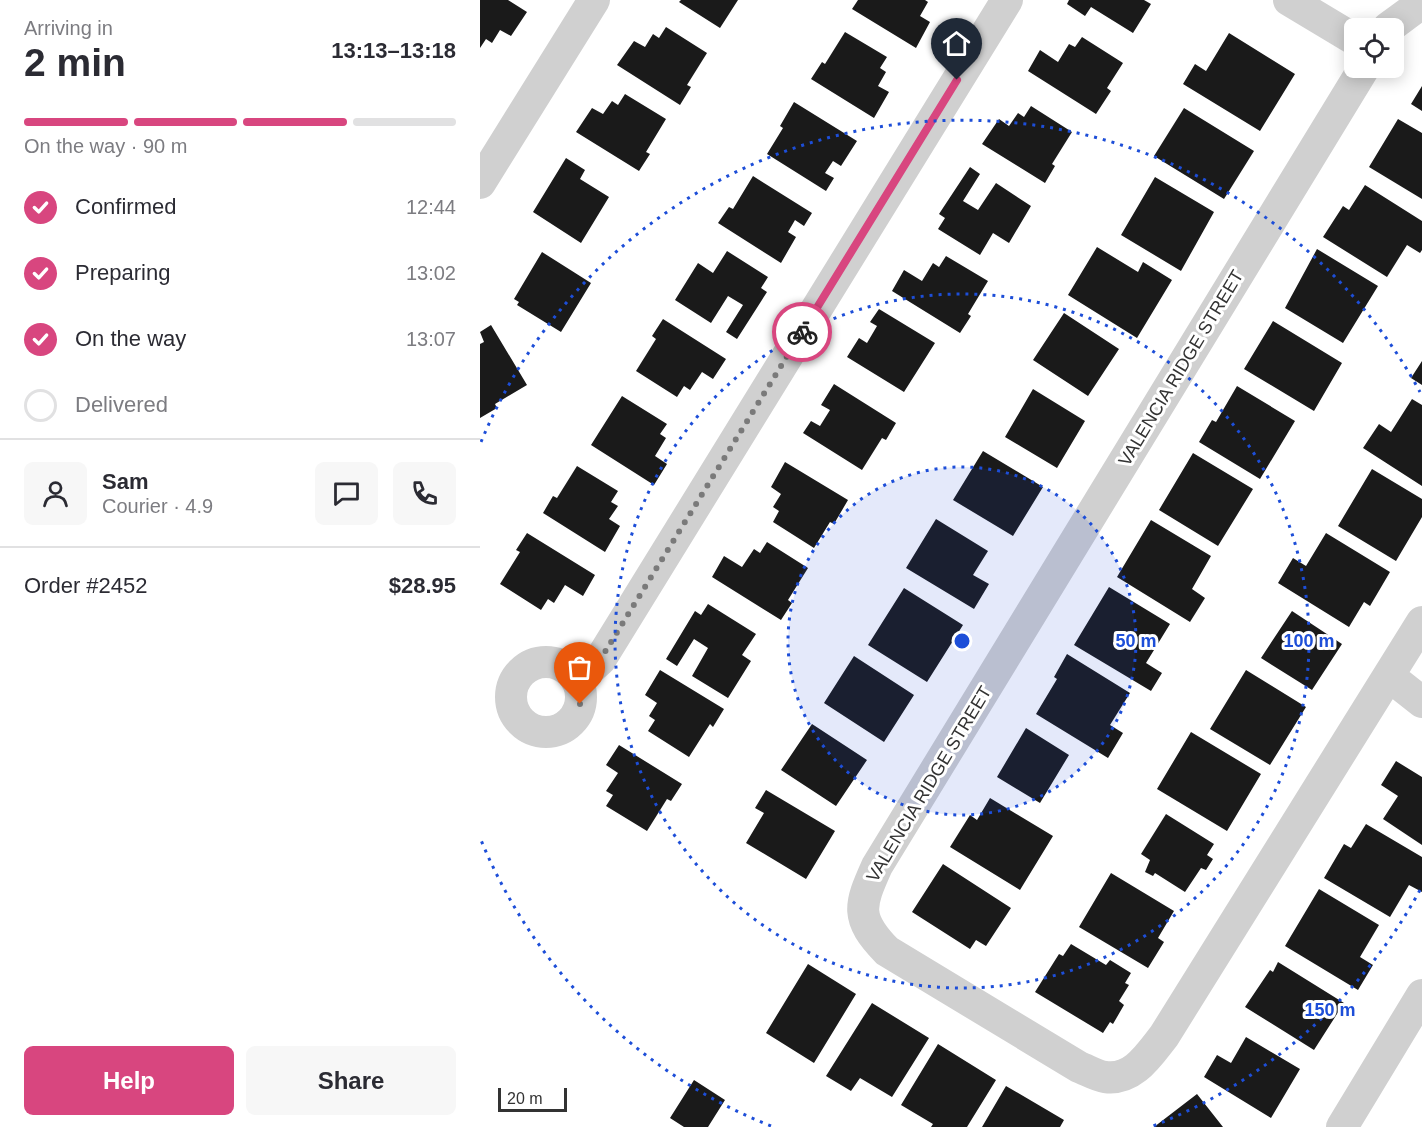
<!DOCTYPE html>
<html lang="en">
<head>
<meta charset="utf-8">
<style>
  :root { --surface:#fff; --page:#f7f7f7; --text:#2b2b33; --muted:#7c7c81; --line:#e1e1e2; --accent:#d8467f }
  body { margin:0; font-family:Arial,sans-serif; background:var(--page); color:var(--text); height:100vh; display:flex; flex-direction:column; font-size:22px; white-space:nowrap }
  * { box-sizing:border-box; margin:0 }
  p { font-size:20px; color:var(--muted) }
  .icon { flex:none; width:33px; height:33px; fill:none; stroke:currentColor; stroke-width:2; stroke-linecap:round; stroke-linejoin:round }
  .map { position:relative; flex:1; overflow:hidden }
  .sheet { display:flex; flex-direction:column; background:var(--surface); width:480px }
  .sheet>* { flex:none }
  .tools { position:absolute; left:864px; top:18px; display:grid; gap:12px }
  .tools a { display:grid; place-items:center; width:60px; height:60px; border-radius:9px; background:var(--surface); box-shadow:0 3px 15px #0003; font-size:30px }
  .scale { position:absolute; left:18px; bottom:15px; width:69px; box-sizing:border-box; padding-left:6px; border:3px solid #333; border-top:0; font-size:16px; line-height:21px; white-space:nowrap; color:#333; -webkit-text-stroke:4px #fff; paint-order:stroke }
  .pin { position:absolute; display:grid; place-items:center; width:51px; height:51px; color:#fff; margin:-62px -26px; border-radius:50% 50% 50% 0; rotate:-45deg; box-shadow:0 0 6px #0007 }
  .pin .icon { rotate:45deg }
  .courier { position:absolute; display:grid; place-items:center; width:60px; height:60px; margin:-30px; border:4px solid #d8467f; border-radius:50%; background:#fff; color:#222; box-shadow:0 2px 8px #0007 }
  .summary em { font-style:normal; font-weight:800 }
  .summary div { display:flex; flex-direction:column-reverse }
  .summary { display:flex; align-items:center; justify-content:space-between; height:102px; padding:0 24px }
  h1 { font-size:39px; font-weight:800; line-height:45px }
  .bar { display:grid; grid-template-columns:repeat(4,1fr); gap:9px 6px; align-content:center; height:72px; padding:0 24px }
  .bar i { height:8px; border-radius:4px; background:var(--line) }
  .bar .selected { background:var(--accent) }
  .bar p { grid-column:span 4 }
  .line { display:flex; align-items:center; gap:15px; padding:0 24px; border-top:2px solid var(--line) }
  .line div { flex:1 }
  .round { display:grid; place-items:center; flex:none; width:63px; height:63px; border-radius:9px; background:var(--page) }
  ol { padding:0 24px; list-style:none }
  li { display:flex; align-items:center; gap:18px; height:66px }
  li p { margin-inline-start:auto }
  li .icon { padding:6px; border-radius:50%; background:var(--accent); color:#fff; stroke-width:4 }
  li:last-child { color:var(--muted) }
  li i { width:33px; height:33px; border:3px solid var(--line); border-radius:50% }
  .action { display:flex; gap:12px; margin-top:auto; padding:12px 24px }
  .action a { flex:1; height:69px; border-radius:9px; background:var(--accent); color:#fff; font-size:24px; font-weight:800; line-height:69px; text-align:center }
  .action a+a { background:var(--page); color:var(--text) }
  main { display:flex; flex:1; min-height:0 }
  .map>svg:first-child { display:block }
  .building { fill:#1a1a1a }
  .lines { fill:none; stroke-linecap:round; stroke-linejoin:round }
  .minor { stroke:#d0d0d0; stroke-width:32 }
  .done { stroke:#7a7a7a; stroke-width:6; stroke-dasharray:0 10.8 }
  .route { stroke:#d8467f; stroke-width:8 }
  .ring { fill:none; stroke:#1d4ed8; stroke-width:3; stroke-dasharray:3 6 }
  .labels { text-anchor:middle; stroke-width:6; stroke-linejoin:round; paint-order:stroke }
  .street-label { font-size:18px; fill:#333; stroke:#fff }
  .centre { fill:#1d4ed8; stroke:#fff; stroke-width:3 }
  .ring-label { font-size:18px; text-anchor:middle; font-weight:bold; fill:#1d4ed8; stroke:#fff; stroke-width:6; stroke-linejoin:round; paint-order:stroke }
</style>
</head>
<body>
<main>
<section class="sheet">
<div class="summary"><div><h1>2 min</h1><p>Arriving in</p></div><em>13:13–13:18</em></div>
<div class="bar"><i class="selected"></i><i class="selected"></i><i class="selected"></i><i></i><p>On the way · 90 m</p></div>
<ol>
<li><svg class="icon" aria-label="check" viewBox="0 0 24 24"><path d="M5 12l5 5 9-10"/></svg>Confirmed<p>12:44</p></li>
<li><svg class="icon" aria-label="check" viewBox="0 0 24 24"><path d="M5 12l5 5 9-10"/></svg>Preparing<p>13:02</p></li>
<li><svg class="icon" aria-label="check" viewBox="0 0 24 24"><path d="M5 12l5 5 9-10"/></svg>On the way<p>13:07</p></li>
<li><i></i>Delivered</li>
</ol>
<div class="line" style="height:108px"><a class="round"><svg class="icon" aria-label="person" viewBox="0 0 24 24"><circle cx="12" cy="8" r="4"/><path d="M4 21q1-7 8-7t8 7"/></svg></a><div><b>Sam</b><p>Courier · 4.9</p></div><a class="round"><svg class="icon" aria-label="chat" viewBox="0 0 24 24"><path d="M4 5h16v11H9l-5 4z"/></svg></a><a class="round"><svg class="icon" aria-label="phone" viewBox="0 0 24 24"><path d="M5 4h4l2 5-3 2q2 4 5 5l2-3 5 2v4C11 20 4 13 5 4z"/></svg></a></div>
<div class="line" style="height:78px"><div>Order #2452</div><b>$28.95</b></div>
<div class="action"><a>Help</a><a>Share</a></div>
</section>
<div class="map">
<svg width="942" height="1127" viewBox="0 0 942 1127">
  <rect width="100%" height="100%" fill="#fff"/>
  <path class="building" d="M0 0H28L47 12 31 36 20 30 12 43 6 39 0 48Z
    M201 0H258L240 28 199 2Z
    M378 0H445L448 2 440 16 450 22 436 48 372 9Z
    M589 0H664L671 4 653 33 611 7 605 16 587 4Z
    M186 27 227 53 207 85 211 87 200 105 137 65 154 41 165 47 173 34 179 38Z
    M365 32 407 57 400 68 406 72 398 86 409 92 394 118 331 79 342 62 345 64Z
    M749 33 815 74 780 131 703 84 715 64 726 71Z
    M602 37 643 63 627 88 631 91 616 114 548 71 560 50 578 62 589 44 595 47Z
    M942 86V111L931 104Z
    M145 94 186 119 166 152 170 154 159 171 96 132 112 108 123 114 132 101 138 105Z
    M314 102 377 141 361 166 353 161 345 173 354 178 346 191 287 154 303 128 300 126Z
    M551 106 592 132 572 164 575 166 565 183 502 144 519 119 529 126 538 113 544 117Z
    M704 108 774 151 744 199 674 156Z
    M918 119 942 133V199L889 167Z
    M86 158 105 170 100 179 129 197 101 243 53 212Z
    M490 167 500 174 483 201 498 210 516 183 551 206 529 243 513 233 500 255 458 229 465 218 459 214Z
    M273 176 332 213 324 226 315 220 308 232 316 237 301 263 238 223 249 207 253 209Z
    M675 177 734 212 701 271 641 235Z
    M885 185 942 221V250L940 253 927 245 907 277 843 237 863 206 869 210Z
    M617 247 658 272 663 262 692 280 657 338 588 295Z
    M837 249 898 286 863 343 805 308Z
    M247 251 288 277 281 288 287 292 257 339 246 332 263 305 248 296 231 323 195 300 218 263 233 273Z
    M62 252 111 283 81 332 37 305 39 302 34 299Z
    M466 256 508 281 488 314 491 316 480 333 412 291 424 270 442 281 453 263 459 267Z
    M399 309 455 343 424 392 367 357 379 338 387 343 397 326 390 322Z
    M584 313 639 349 608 396 553 360Z
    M183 319 246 359 233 379 222 372 210 390 204 386 197 397 156 371 176 339 172 336Z
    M793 321 862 363 834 411 764 369Z
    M11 325 47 385 15 404 17 408 0 418V344L4 342 0 332Z
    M942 361V385L931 378Z
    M354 384 416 423 406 440 402 438 382 470 323 433 331 421 340 426 350 410 341 405Z
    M757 386 815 421 780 479 719 442 732 420 736 422Z
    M553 389 605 421 577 468 525 437Z
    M142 396 187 424 180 434 186 438 175 456 187 464 174 485 111 445Z
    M932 399 942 405V486L883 448 899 424 911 432Z
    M503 451 563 487 533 536 473 500Z
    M713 453 773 489 738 546 679 510Z
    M305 462 368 500 354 524 350 522 334 548 293 522 299 511 293 507 301 494 291 487Z
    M97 466 138 491 131 502 138 506 129 519 140 526 125 552 63 513 73 496 77 498Z
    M892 469 942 499V517L916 561 858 526Z
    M456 519 508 551 493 575 509 584 494 609 426 568Z
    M671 520 731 556 712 589 725 598 710 622 637 577Z
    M47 533 115 575 103 596 85 585 74 603 68 599 61 610 20 584 40 552 36 550Z
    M846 533 910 572 890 606 884 602 869 627 798 583 813 558 826 566Z
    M287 542 328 568 308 600 312 603 301 620 232 577 244 556 262 567 274 549 280 553Z
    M629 587 690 624 666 663 682 673 671 691 594 645Z
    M424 588 483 625 447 682 388 645Z
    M228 604 276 634 262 655 271 661 248 698 212 676 228 648 214 639 197 666 186 659 215 611 221 615Z
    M812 611 862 644 832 690 781 658Z
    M587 654 650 693 630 725 643 733 628 758 556 714 577 679 574 677Z
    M374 656 434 695 404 742 344 703Z
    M180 670 244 709 233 727 230 724 209 757 168 731 175 720 169 716 177 703 165 695Z
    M766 670 826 707 790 765 730 729Z
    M332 724 387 760 356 806 301 770Z
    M546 728 589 755 560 803 517 777Z
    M711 732 781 774 747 831 677 789Z
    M139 745 202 784 191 801 187 799 167 831 126 806 133 795 126 791 138 773 126 765Z
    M916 761 942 777V845L903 819 918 796 901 785Z
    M286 790 355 831 326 879 266 843 284 813 275 808Z
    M510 798 573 836 540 890 470 847 490 815 497 820Z
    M686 814 734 844 727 855 733 859 726 870 721 868 705 892 675 873 673 876 665 872 670 860 661 854Z
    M886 824 942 857V892L929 885 910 917 844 878 864 844 871 848Z
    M463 864 531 908 506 946 496 940 490 949 432 912Z
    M631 873 694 911 678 938 684 942 668 968 599 927Z
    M839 889 899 925 880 957 893 965 878 990 805 946Z
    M591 944 626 965 630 960 651 973 645 983 649 985 639 1001 644 1005 633 1024 630 1022 623 1033 555 992 579 954 583 956Z
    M798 962 864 1003 834 1050 765 1007 790 970 793 972Z
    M328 964 376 994 334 1063 286 1033Z
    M392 1003 449 1038 412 1097 380 1078 371 1091 346 1076Z
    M766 1037 820 1069 791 1118 724 1077 737 1055 751 1063Z
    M458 1044 516 1080 487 1127H451L453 1124 421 1105Z
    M214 1080 245 1100 228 1127H204L190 1118Z
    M526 1086 584 1120 580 1127H502Z
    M717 1094 743 1127H674Z"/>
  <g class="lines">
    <path class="minor" d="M809 0 874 39
      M908 28 942 3
      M884 68 397 866C379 906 375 918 407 951L599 1067C607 1070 617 1076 625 1077 653 1081 669 1055 684 1036L942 622
      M0 183 114 0
      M31 697a35 35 0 1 1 70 0a35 35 0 1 1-70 0Z
      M909 676 942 702
      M97 681 120 660 527 0
      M862 1127 942 995"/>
  </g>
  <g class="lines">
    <path class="done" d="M100 704 97 681 120 660 322 332"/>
    <path class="route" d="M322 332 477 80"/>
  </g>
  <circle cx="482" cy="641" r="174" fill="#1d4ed8" fill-opacity=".12"/>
  <g class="ring">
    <circle cx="482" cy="641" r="174"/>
    <circle cx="482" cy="641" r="347"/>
    <path d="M940 890A521 521 0 0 1 673 1126M291 1126A521 521 0 0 1 1 840M1 442A521 521 0 0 1 940 392"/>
  </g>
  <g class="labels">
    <g class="street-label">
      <text transform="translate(701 368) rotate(-59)" y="6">VALENCIA RIDGE STREET</text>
      <text transform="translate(449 784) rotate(-59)" y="6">VALENCIA RIDGE STREET</text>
    </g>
  </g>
  <circle cx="482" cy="641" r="9" class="centre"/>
  <g class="ring-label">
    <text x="656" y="647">50 m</text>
    <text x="829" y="647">100 m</text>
    <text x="850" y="1016">150 m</text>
  </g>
</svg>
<div class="tools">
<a><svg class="icon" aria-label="locate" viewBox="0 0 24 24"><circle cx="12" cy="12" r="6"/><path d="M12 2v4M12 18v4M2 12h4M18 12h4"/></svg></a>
</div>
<div class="scale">20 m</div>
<div class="pin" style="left:100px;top:704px;background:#ea580c"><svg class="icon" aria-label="bag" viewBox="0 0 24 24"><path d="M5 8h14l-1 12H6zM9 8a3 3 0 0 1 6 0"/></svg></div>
<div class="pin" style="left:477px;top:80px;background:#1f2937"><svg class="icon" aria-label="home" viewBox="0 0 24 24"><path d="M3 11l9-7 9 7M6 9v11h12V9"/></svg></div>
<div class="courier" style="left:322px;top:332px"><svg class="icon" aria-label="bike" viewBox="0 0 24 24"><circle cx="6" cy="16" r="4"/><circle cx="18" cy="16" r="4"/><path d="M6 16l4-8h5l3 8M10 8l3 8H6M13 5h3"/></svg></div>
</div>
</main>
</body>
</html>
